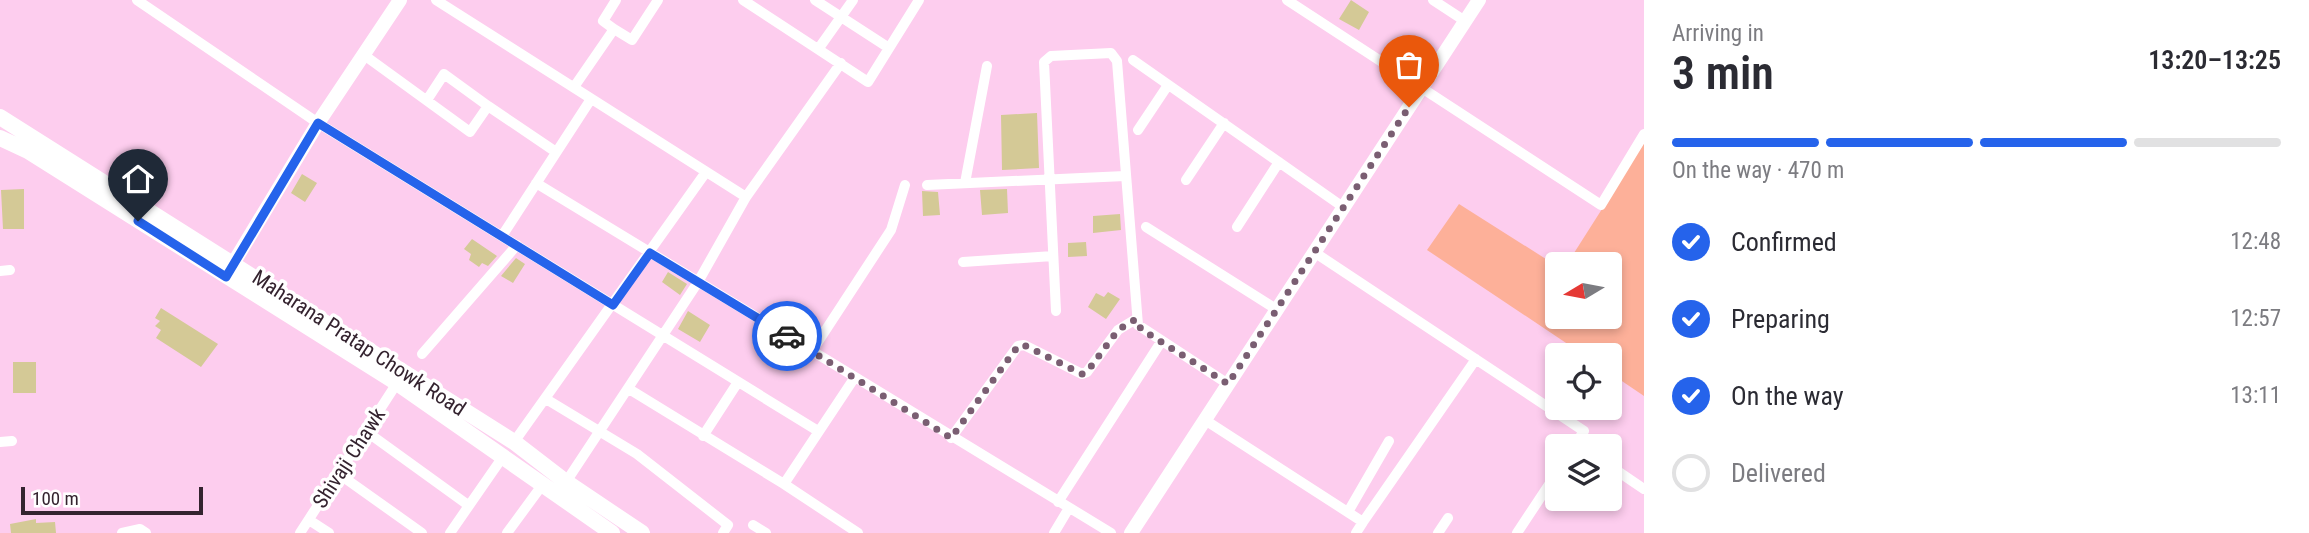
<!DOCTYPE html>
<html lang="en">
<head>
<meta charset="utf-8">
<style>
  :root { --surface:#fff; --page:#f2f2f3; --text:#2b2b33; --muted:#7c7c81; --line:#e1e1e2; --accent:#2563eb }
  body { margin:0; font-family:"Roboto Condensed",sans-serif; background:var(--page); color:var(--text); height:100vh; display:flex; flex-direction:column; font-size:26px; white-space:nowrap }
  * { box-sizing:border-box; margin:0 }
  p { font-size:23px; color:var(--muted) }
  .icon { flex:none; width:38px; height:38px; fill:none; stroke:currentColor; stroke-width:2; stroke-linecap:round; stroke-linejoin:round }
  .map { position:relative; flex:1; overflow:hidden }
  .panel { display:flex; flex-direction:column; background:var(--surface); width:665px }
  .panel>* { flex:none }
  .needle { width:46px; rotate:260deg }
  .tools { position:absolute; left:1545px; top:252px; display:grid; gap:14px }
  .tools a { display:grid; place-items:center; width:77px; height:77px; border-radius:7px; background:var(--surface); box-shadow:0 4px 10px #0003; font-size:35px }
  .scale { position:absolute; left:21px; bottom:18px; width:182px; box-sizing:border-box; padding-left:7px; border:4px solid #34232f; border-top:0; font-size:19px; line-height:24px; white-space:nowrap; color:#34232f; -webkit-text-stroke:5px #fff; paint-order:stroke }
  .pin { position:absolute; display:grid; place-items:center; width:60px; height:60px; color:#fff; margin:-72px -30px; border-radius:50% 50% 50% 0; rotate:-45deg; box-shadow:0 0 7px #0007 }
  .pin .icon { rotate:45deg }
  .courier { position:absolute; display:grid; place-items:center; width:70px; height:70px; margin:-35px; border:5px solid #2563eb; border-radius:50%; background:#fff; color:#222; box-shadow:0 2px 9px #0007 }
  .summary em { font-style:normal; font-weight:600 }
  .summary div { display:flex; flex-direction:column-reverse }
  .summary { display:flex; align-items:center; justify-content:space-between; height:119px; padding:0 28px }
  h1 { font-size:46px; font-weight:600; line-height:52px }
  .bar { display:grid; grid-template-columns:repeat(4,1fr); gap:10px 7px; align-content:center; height:84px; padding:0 28px }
  .bar i { height:9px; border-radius:5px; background:var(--line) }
  .bar .current { background:var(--accent) }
  .bar p { grid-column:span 4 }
  ol { padding:0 28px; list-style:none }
  li { display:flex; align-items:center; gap:21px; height:77px }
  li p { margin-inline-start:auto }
  li .icon { padding:7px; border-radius:50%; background:var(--accent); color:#fff; stroke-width:4 }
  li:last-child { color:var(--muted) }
  li i { width:38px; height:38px; border:4px solid var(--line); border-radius:50% }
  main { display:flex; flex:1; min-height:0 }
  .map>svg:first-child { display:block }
  .green { fill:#fdb099 }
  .building { fill:#d4c996 }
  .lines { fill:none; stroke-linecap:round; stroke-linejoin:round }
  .minor { stroke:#fff; stroke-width:10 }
  .tertiary { stroke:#fff; stroke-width:14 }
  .secondary { stroke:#fff; stroke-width:16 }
  .done { stroke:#7a5e72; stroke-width:7; stroke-dasharray:0 12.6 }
  .route { stroke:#2563eb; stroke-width:9 }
  .labels { text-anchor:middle; stroke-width:7; stroke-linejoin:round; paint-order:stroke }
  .street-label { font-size:21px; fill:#34232f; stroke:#fff }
</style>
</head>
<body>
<main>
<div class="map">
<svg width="1644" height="533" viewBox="0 0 1644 533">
  <rect width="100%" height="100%" fill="#fdcdee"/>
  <path class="green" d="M1644 143V396L1610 373V355H1584L1427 250 1459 204 1557 266 1558 317H1610V264H1567Z"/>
  <path class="building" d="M1351 0 1369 12 1359 30 1339 19Z
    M1037 113 1039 168 1002 170 1001 115Z
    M302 174 317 183 305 202 291 193Z
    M24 189V229H3L1 190Z
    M1007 189 1008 213 982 215 980 190Z
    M922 191 938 192 940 215 923 216Z
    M1120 214 1121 230 1093 233V216Z
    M472 239 497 256 488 266 482 263 479 267 469 260 471 254 464 249Z
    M1086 242 1087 256 1068 257V243Z
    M516 258 525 264 513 283 501 276Z
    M668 272 687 284 680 295 662 282Z
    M1108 292 1120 299 1106 319 1088 307 1096 293 1104 297Z
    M161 308 218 344 201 367 156 338 161 330 155 326 160 321 155 318Z
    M688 311 710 325 700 342 678 329Z
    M13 362H36V393H13Z
    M36 519V523L55 522 56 533H11L10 524Z"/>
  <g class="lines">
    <path class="minor" d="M137 0 318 123 818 431
      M436 0 746 197
      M743 0 868 82 919 0
      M815 0 889 48
      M1287 0 1601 205 1644 134
      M1433 0 1465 21
      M614 29 632 40 658 0
      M819 48 853 0
      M364 55 470 132 488 106 556 152
      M1133 60 1343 207
      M574 87 614 29 603 21 616 0
      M427 100 444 74 488 106
      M1138 130 1168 85
      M1186 180 1224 123
      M536 183 855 377
      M965 183 987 66
      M927 185 1125 176
      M1146 227 1276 309
      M1237 227 1279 162
      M502 236 591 99
      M1314 252 1584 431 1574 446
      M963 262 1053 256
      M0 271 10 270
      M1056 311 1044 62 1051 56 1111 53 1117 61 1138 325 1228 384
      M812 351 891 230 905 185
      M422 354 517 245
      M629 389 784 484
      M546 399 637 454 728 525 723 533
      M1205 420 1363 522 1356 533
      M367 432 468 505
      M703 436 738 382
      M951 438 1018 346 1024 345 1082 374 1087 372 1118 330 1136 319
      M0 442 12 441
      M514 442 706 172
      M1610 466 1644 489
      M339 474 422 533
      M566 482 698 282 746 197 841 63
      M1058 502 1161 342
      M1348 512 1389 441
      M309 520 329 533
      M1363 522 1476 359
      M753 525 766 533
      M122 533 140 529 146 533
      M300 533 397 383
      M450 533 502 458
      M507 533 543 484
      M858 533 784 484 855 377 1111 533
      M1054 533 1069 508
      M1438 533 1448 518
      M1517 533 1558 471"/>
    <path class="tertiary" d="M228 272 318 123 400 0
      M1131 533 1479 0"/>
    <path class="secondary" d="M0 117 514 442 566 482 642 533
      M0 138 28 151 397 383 612 533"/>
  </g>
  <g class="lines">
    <path class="done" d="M787 336 951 438 1018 346 1024 345 1082 374 1087 372 1118 330 1136 319 1141 329 1228 384 1409 107"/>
    <path class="route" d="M138 221 226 277 318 123 613 305 650 253 787 336"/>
  </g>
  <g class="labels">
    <g class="street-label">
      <text transform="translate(359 343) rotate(33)" y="7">Maharana Pratap Chowk Road</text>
      <text transform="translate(349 458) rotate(-57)" y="7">Shivaji Chawk</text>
    </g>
  </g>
</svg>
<div class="tools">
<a><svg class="needle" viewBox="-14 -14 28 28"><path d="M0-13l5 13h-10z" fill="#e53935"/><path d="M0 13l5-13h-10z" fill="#7c7c81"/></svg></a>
<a><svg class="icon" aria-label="locate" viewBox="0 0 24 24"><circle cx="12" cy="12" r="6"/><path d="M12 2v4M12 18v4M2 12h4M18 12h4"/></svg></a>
<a><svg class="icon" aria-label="layers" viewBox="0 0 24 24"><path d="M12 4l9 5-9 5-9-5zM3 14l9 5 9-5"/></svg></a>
</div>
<div class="scale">100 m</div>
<div class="pin" style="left:1409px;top:107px;background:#ea580c"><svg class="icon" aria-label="bag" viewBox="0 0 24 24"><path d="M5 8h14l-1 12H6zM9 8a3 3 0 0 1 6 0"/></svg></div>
<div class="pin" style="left:138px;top:221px;background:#1f2937"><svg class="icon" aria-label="home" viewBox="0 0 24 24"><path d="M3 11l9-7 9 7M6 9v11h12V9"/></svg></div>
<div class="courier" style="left:787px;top:336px"><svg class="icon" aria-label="car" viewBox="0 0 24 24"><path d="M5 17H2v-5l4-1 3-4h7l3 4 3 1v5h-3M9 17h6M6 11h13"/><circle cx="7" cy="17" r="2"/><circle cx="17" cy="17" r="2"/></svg></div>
</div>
<section class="panel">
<div class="summary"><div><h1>3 min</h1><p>Arriving in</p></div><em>13:20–13:25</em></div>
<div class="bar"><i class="current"></i><i class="current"></i><i class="current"></i><i></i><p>On the way · 470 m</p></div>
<ol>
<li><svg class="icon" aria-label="check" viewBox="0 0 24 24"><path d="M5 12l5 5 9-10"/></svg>Confirmed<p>12:48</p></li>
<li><svg class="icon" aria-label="check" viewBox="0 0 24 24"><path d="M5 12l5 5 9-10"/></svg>Preparing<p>12:57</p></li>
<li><svg class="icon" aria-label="check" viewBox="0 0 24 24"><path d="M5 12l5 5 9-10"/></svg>On the way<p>13:11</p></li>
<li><i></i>Delivered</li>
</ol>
</section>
</main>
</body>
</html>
